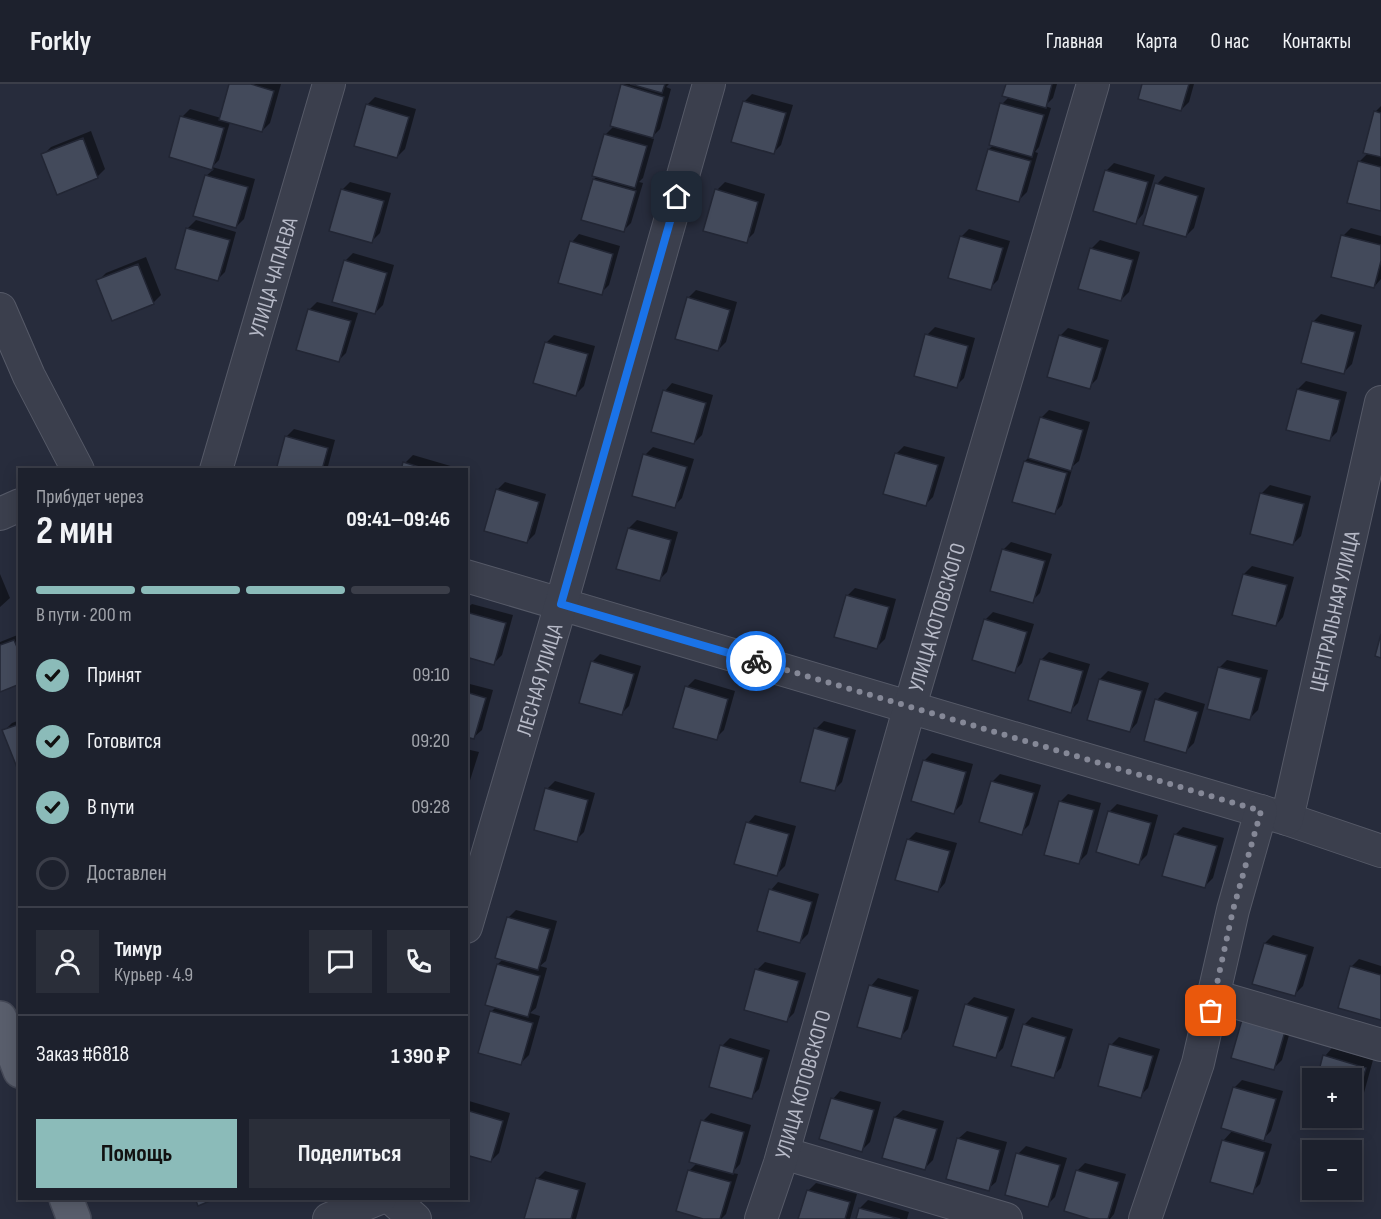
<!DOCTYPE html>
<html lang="ru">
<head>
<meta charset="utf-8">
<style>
  :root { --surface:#1d212d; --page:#2a2e39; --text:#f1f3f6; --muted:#a0a3aa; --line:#3b3e49; --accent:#8bbbb9 }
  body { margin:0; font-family:"Sofia Sans Condensed",sans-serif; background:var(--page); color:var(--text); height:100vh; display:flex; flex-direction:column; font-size:22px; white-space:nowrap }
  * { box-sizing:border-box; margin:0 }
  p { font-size:20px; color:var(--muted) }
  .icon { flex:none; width:33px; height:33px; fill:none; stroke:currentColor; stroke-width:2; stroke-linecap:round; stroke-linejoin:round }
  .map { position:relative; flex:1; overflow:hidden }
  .drawer { position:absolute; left:18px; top:384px; width:450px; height:732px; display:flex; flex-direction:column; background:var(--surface); border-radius:0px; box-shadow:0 3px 15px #0003,0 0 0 2px var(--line) }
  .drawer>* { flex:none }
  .tools { position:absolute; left:1302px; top:984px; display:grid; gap:12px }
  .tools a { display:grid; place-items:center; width:60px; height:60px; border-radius:0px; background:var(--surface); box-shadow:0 3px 15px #0003,0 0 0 2px var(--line); font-size:30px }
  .pin { position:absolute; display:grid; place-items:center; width:51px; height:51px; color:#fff; margin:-26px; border-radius:12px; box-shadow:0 3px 9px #0006 }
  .courier { position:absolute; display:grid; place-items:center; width:60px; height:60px; margin:-30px; border:4px solid #1a73e8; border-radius:50%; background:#fff; color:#222; box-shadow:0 2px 8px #0007 }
  .headline em { font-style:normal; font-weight:700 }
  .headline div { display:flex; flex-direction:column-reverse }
  .headline { display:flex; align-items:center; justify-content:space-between; height:102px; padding:0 18px }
  h1 { font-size:39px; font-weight:700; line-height:45px }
  .bar { display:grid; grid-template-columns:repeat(4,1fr); gap:9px 6px; align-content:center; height:72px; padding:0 18px }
  .bar i { height:8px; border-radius:4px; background:var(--line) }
  .bar .active { background:var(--accent) }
  .bar p { grid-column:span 4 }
  .line { display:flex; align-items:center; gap:15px; padding:0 18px; border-top:2px solid var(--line) }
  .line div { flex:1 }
  .round { display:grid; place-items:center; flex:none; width:63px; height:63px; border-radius:0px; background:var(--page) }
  ol { padding:0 18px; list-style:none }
  li { display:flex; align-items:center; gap:18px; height:66px }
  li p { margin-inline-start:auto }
  li .icon { padding:6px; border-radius:50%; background:var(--accent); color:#111; stroke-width:4 }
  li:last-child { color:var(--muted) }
  li i { width:33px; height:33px; border:3px solid var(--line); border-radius:50% }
  .action { display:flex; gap:12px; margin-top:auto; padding:12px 18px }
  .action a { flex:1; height:69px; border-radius:0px; background:var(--accent); color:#111; font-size:24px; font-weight:700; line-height:69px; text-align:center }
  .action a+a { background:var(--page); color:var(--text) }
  header { display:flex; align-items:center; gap:36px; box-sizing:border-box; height:84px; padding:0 30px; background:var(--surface); border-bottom:2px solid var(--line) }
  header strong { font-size:28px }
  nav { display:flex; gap:33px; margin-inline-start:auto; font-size:21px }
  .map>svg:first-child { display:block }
  .shadow { fill:#0007 }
  .building { fill:#434a5b; stroke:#222634; stroke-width:1.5 }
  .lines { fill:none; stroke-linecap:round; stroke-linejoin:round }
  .minor-casing { stroke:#565a68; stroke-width:34 }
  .major-casing { stroke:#444856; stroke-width:36 }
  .minor { stroke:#3b3f4d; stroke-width:32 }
  .major { stroke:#595e6c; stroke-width:33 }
  .done { stroke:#858897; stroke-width:6; stroke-dasharray:0 10.8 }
  .route { stroke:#1a73e8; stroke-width:8 }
  .labels { text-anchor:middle; stroke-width:4.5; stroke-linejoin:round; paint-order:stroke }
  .street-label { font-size:22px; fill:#b7bac8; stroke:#202432 }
</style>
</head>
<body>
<header>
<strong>Forkly</strong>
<nav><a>Главная</a><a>Карта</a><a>О нас</a><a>Контакты</a></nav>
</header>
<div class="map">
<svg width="1381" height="1135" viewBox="0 0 1381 1135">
  <rect width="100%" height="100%" fill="#272c3c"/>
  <path class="shadow" d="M231 0H281L270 39 262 47 230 38 219 76 212 83 255 95 244 135 236 143 206 92 214 85 171 72 182 33 190 25 221 34Z
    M624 0H669L666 3 671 5 660 45 651 54 654 55 643 94 639 98 643 99 631 139 623 147 594 95 598 92 605 51 614 42Z
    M1007 0H1057L1053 14 1045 22 1051 24 1039 63 1035 68 1038 69 1027 108 1019 116 989 65 994 61 1002 20 1010 12Z
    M1144 0H1194L1189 18 1181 26Z
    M752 10 793 21 781 61 773 69 744 18Z
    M375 13 416 25 405 65 397 73 367 21Z
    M1381 22V126L1359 78 1369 68 1375 28Z
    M91 47 105 85 97 93 43 71 51 63Z
    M1114 79 1155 91 1143 130 1136 138 1106 87Z
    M1165 92 1205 104 1194 144 1186 152 1157 100Z
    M350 98 391 109 380 149 372 157 342 106Z
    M725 98 765 110 754 149 746 157 717 106Z
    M196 136 236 148 225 188 217 196 177 184 188 144Z
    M1351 144 1381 152V195L1374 203 1343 152Z
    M969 145 1010 157 998 196 990 204 961 153Z
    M579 150 620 162 609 201 601 209 572 158Z
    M1100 156 1140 168 1129 208 1121 216 1080 204 1092 164Z
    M353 169 394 181 383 221 375 229 345 177Z
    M146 173 161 211 153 219 98 197 106 189Z
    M696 206 737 218 726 258 718 266 688 214Z
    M317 218 358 229 346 269 338 277 309 226Z
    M1321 230 1362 241 1352 280 1344 288 1313 238Z
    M935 243 975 254 964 294 956 302 927 251Z
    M1068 244 1109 256 1097 295 1089 303 1060 252Z
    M554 251 595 262 584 302 576 310 546 259Z
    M1306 297 1347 308 1337 348 1329 356 1298 305Z
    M672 299 713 311 702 351 694 359 665 307Z
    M1049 326 1090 338 1079 377 1073 382 1062 421 1054 429 1025 377 1030 372 1041 334Z
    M294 345 335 356 327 386H277L286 353Z
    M904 362 945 373 933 413 925 421 896 370Z
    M653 363 694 375 682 414 674 422 645 371Z
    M413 371 454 383 453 386H403L405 379Z
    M505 398 546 410 535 450 527 458 497 406Z
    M1270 401 1311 412 1301 452 1293 460 1252 449 1262 409Z
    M637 436 678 448 667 488 659 496 618 484 629 444Z
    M1011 458 1052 470 1040 509 1032 517 1003 466Z
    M1252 482 1294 493 1283 533 1276 541 1234 530 1244 490Z
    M0 490 10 514 0 523Z
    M855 504 896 515 885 555 877 563 847 512Z
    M472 520 513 531 502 571 494 579 466 571V525Z
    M993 528 1034 540 1022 579 1014 587 985 536Z
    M20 550V598L0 606V558Z
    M1049 568 1090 580 1078 619 1070 627 1041 576Z
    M600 570 641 582 629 622 621 630 592 578Z
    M1227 576 1268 586 1258 626 1250 634 1219 584Z
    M1108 587 1149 599 1137 639 1130 647 1100 595Z
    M695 595 735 607 724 646 716 654 687 603Z
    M466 599 493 606 482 646 474 653 466 651Z
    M1165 608 1205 620 1194 659 1186 667 1157 616Z
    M20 636V684L4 647 12 639Z
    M824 637 856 646 842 698 834 706 816 645Z
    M466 665 479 668 466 709Z
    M932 669 973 680 962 720 954 728 924 677Z
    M1000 690 1041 701 1029 741 1021 749 992 698Z
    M555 697 595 709 584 748 576 756 547 705Z
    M1068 710 1101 719 1087 770 1079 778 1060 718Z
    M1117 720 1158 731 1147 771 1139 779 1109 728Z
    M755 731 796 742 785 782 777 790 748 739Z
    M1183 743 1224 754 1213 794 1205 802 1175 751Z
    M916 748 957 759 945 799 938 807 908 756Z
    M778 798 819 810 808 850 800 858 771 806Z
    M516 826 557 837 546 877 540 882 547 884 536 924 530 929 540 932 529 971 521 979 491 928 496 923 498 880 503 875 508 834Z
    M1273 851 1314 863 1303 902 1295 910 1254 899 1265 859Z
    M1359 875 1381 882V934L1351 883Z
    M765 878 806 889 794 929 786 937 757 886Z
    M878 894 919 906 908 945 900 953 871 902Z
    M974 913 1015 925 1003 964 995 972 966 921Z
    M1032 933 1073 945 1061 984 1053 992 1024 941Z
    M1244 933 1293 937 1282 976 1274 984Z
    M1119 953 1160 965 1148 1004 1140 1012 1111 961Z
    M730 954 770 966 759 1005 751 1013 722 962Z
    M1332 964 1373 976 1362 1016 1354 1024 1352 1023V994H1318L1325 972Z
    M1242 996 1283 1007 1271 1047 1261 1057 1272 1060 1260 1100 1252 1108 1223 1057 1233 1046 1234 1004Z
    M840 1007 881 1018 870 1058 862 1066 833 1015Z
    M469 1017 510 1029 499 1069 491 1077 466 1070V1020Z
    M903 1026 944 1037 933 1076 925 1084 895 1033Z
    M711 1029 751 1041 740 1080 732 1089 738 1090 726 1130 721 1135H708L689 1087 698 1078 703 1037Z
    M967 1047 1007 1058 996 1098 988 1105 959 1054Z
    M1026 1062 1067 1074 1055 1113 1047 1121 1018 1070Z
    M1085 1079 1126 1090 1114 1130 1110 1135H1095L1077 1087Z
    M545 1087 586 1099 576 1135H526L537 1095Z
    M816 1099 857 1110 850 1135H800L808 1107Z
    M868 1116 909 1128 907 1135H857L860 1124Z"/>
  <path class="building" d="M229 0H251L274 7 262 48 219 36Z
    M621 0 664 13 653 54 610 42Z
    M630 0H665L662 9Z
    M1006 0H1052L1046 24 1002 12Z
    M1142 0H1189L1181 27 1138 15Z
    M743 17 786 29 774 70 731 58Z
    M1000 19 1044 31 1032 73 989 61Z
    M366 20 409 33 397 74 354 62Z
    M1374 27 1381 29V73L1363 69Z
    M180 32 224 44 212 86 169 73Z
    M604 50 647 62 635 104 592 92Z
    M83 54 98 94 57 111 41 70Z
    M988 65 1031 77 1019 118 976 106Z
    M1358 77 1381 83V127L1347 119Z
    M1105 86 1148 98 1136 140 1093 127Z
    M205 91 248 103 236 144 193 132Z
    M593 95 636 107 624 148 581 136Z
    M1155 99 1198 112 1186 153 1143 141Z
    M341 105 384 117 372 159 329 147Z
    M715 105 758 118 747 159 703 147Z
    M186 144 230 156 218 197 175 185Z
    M1341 151 1381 161V177L1374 204 1331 193Z
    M960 152 1003 164 991 206 948 194Z
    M570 157 613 170 602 211 558 199Z
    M1090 164 1133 176 1121 217 1078 205Z
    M344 176 387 189 375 230 332 218Z
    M138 180 154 220 112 237 96 196Z
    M687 213 730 226 718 267 675 255Z
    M308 225 351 237 339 278 296 266Z
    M1312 237 1355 248 1344 290 1301 279Z
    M925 250 968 262 957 304 914 292Z
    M1059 251 1102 264 1090 305 1047 293Z
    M545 258 588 270 576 312 533 299Z
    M1297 305 1340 316 1330 357 1286 346Z
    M663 306 706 319 694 360 651 348Z
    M1040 333 1083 346 1071 387 1028 374Z
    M285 352 328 364 322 386H276Z
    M895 369 938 381 926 422 883 410Z
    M643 370 687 383 675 424 632 412Z
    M1024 377 1067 389 1055 430 1012 418Z
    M403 378 429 386H401Z
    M496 405 539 418 527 459 484 447Z
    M1260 409 1304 420 1293 461 1250 450Z
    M628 444 671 456 660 497 616 485Z
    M1002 465 1045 477 1033 519 990 507Z
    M1243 490 1287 501 1276 542 1232 531Z
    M846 511 889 523 877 565 834 553Z
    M466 528 506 539 494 581 466 573Z
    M984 535 1027 548 1015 589 972 576Z
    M1381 550V574L1375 572Z
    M14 556 20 570V600L0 608V561Z
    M1040 575 1083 587 1071 629 1028 616Z
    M591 577 634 590 622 631 579 619Z
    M1218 583 1261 594 1250 636 1207 625Z
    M1099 595 1142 607 1130 648 1087 636Z
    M685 602 728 615 717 656 673 644Z
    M466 608 486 614 474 655 466 653Z
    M1155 615 1198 628 1186 669 1144 657Z
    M20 640V686H18L2 646Z
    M814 644 849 654 835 707 800 698Z
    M923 676 966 688 954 730 911 717Z
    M991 697 1034 709 1022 751 979 738Z
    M545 704 588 716 577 758 534 746Z
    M1059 717 1094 726 1079 780 1044 771Z
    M1108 727 1151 739 1139 781 1096 768Z
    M746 738 789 750 777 792 734 780Z
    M1174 750 1217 762 1205 804 1162 792Z
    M907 755 950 767 938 808 895 796Z
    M769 805 812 818 800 859 757 847Z
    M507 833 550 845 538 886 495 874Z
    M1264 859 1307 871 1295 912 1252 900Z
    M497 880 540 892 528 933 485 921Z
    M1350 882 1381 891V936L1338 924Z
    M755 885 799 897 787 938 744 926Z
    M869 901 912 913 901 955 857 943Z
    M965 920 1008 933 996 974 953 962Z
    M490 927 533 939 521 981 478 969Z
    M1243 932 1286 944 1274 986 1231 974Z
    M1023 940 1066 953 1054 994 1011 982Z
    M1109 960 1153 972 1141 1014 1098 1002Z
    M720 961 763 974 752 1015 709 1003Z
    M1323 971 1366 984 1354 1025 1352 1024V994H1317Z
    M1233 1003 1276 1015 1264 1057 1221 1044Z
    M831 1014 874 1026 862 1068 819 1055Z
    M466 1026 503 1037 491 1078 466 1071Z
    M894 1033 937 1045 925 1086 882 1074Z
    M701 1036 744 1048 733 1090 689 1078Z
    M957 1054 1000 1066 989 1107 946 1095Z
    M1222 1056 1265 1068 1253 1110 1210 1098Z
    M1016 1069 1060 1081 1048 1123 1005 1111Z
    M688 1086 731 1098 720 1135H703L676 1127Z
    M1076 1086 1119 1098 1108 1135H1090L1064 1127Z
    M536 1094 579 1106 571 1135H524Z
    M807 1106 850 1118 845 1135H798Z
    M195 1114H217L198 1122Z
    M859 1124 900 1135H856Z"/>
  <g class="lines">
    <defs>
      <g id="minor">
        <path d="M0 225 29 292 78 386"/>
        <path id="s1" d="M216 386 329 0"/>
        <path d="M0 430 20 421"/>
        <path d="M466 492 1287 735 1381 767"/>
        <path id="s2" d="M1287 735 1381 318"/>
        <path id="s3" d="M466 843 561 520 709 0"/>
        <path d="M1214 912 1381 961"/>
        <path d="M783 1069 1006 1135"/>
        <path d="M391 1114 415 1135"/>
        <path d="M329 1135 380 1114"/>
        <path id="s4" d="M761 1135 780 1079 910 622 1093 0"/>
        <path d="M1145 1135 1198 979 1233 826 1261 727"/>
      </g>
      <path id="major" d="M0 934 20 987
        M66 1114 74 1135"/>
    </defs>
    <use href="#minor" class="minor-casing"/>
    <use href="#major" class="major-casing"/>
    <use href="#minor" class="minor"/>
    <use href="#major" class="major"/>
  </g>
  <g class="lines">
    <path class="done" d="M756 577 1261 727 1233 826 1211 927"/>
    <path class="route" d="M677 113 561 520 756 577"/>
  </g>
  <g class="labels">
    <g class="street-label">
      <text dy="8" stroke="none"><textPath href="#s1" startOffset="201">УЛИЦА ЧАПАЕВА</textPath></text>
      <text dy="8" stroke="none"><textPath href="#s2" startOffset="213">ЦЕНТРАЛЬНАЯ УЛИЦА</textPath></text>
      <text dy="8" stroke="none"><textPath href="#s4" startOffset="627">УЛИЦА КОТОВСКОГО</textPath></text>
      <text dy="8" stroke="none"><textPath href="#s3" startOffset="258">ЛЕСНАЯ УЛИЦА</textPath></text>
      <text dy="8" stroke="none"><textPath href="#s4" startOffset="141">УЛИЦА КОТОВСКОГО</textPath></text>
    </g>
  </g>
</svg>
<div class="tools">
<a>+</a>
<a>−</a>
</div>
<div class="pin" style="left:1211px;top:927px;background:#ea580c"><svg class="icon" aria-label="bag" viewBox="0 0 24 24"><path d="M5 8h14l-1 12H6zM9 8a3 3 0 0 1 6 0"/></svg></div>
<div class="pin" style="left:677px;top:113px;background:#1f2937"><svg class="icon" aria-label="home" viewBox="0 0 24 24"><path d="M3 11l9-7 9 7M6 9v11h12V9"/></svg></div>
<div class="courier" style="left:756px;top:577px"><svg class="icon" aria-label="bike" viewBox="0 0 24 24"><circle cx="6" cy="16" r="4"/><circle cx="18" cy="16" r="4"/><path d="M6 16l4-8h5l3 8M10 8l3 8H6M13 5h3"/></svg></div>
<section class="drawer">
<div class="headline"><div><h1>2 мин</h1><p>Прибудет через</p></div><em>09:41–09:46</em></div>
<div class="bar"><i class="active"></i><i class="active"></i><i class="active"></i><i></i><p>В пути · 200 m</p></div>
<ol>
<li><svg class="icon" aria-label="check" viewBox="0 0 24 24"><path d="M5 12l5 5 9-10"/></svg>Принят<p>09:10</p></li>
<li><svg class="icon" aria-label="check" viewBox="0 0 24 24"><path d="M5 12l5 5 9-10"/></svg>Готовится<p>09:20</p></li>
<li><svg class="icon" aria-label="check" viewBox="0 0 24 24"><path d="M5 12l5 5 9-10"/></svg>В пути<p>09:28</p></li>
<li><i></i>Доставлен</li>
</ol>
<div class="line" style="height:108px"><a class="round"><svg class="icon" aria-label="person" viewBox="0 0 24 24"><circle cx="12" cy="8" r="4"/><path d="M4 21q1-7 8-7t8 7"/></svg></a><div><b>Тимур</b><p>Курьер · 4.9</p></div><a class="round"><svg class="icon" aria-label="chat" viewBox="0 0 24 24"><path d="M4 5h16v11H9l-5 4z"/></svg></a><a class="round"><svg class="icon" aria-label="phone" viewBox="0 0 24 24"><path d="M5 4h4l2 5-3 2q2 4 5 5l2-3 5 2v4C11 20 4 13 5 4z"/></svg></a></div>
<div class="line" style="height:78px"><div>Заказ #6818</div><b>1 390 ₽</b></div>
<div class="action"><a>Помощь</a><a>Поделиться</a></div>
</section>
</div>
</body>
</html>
